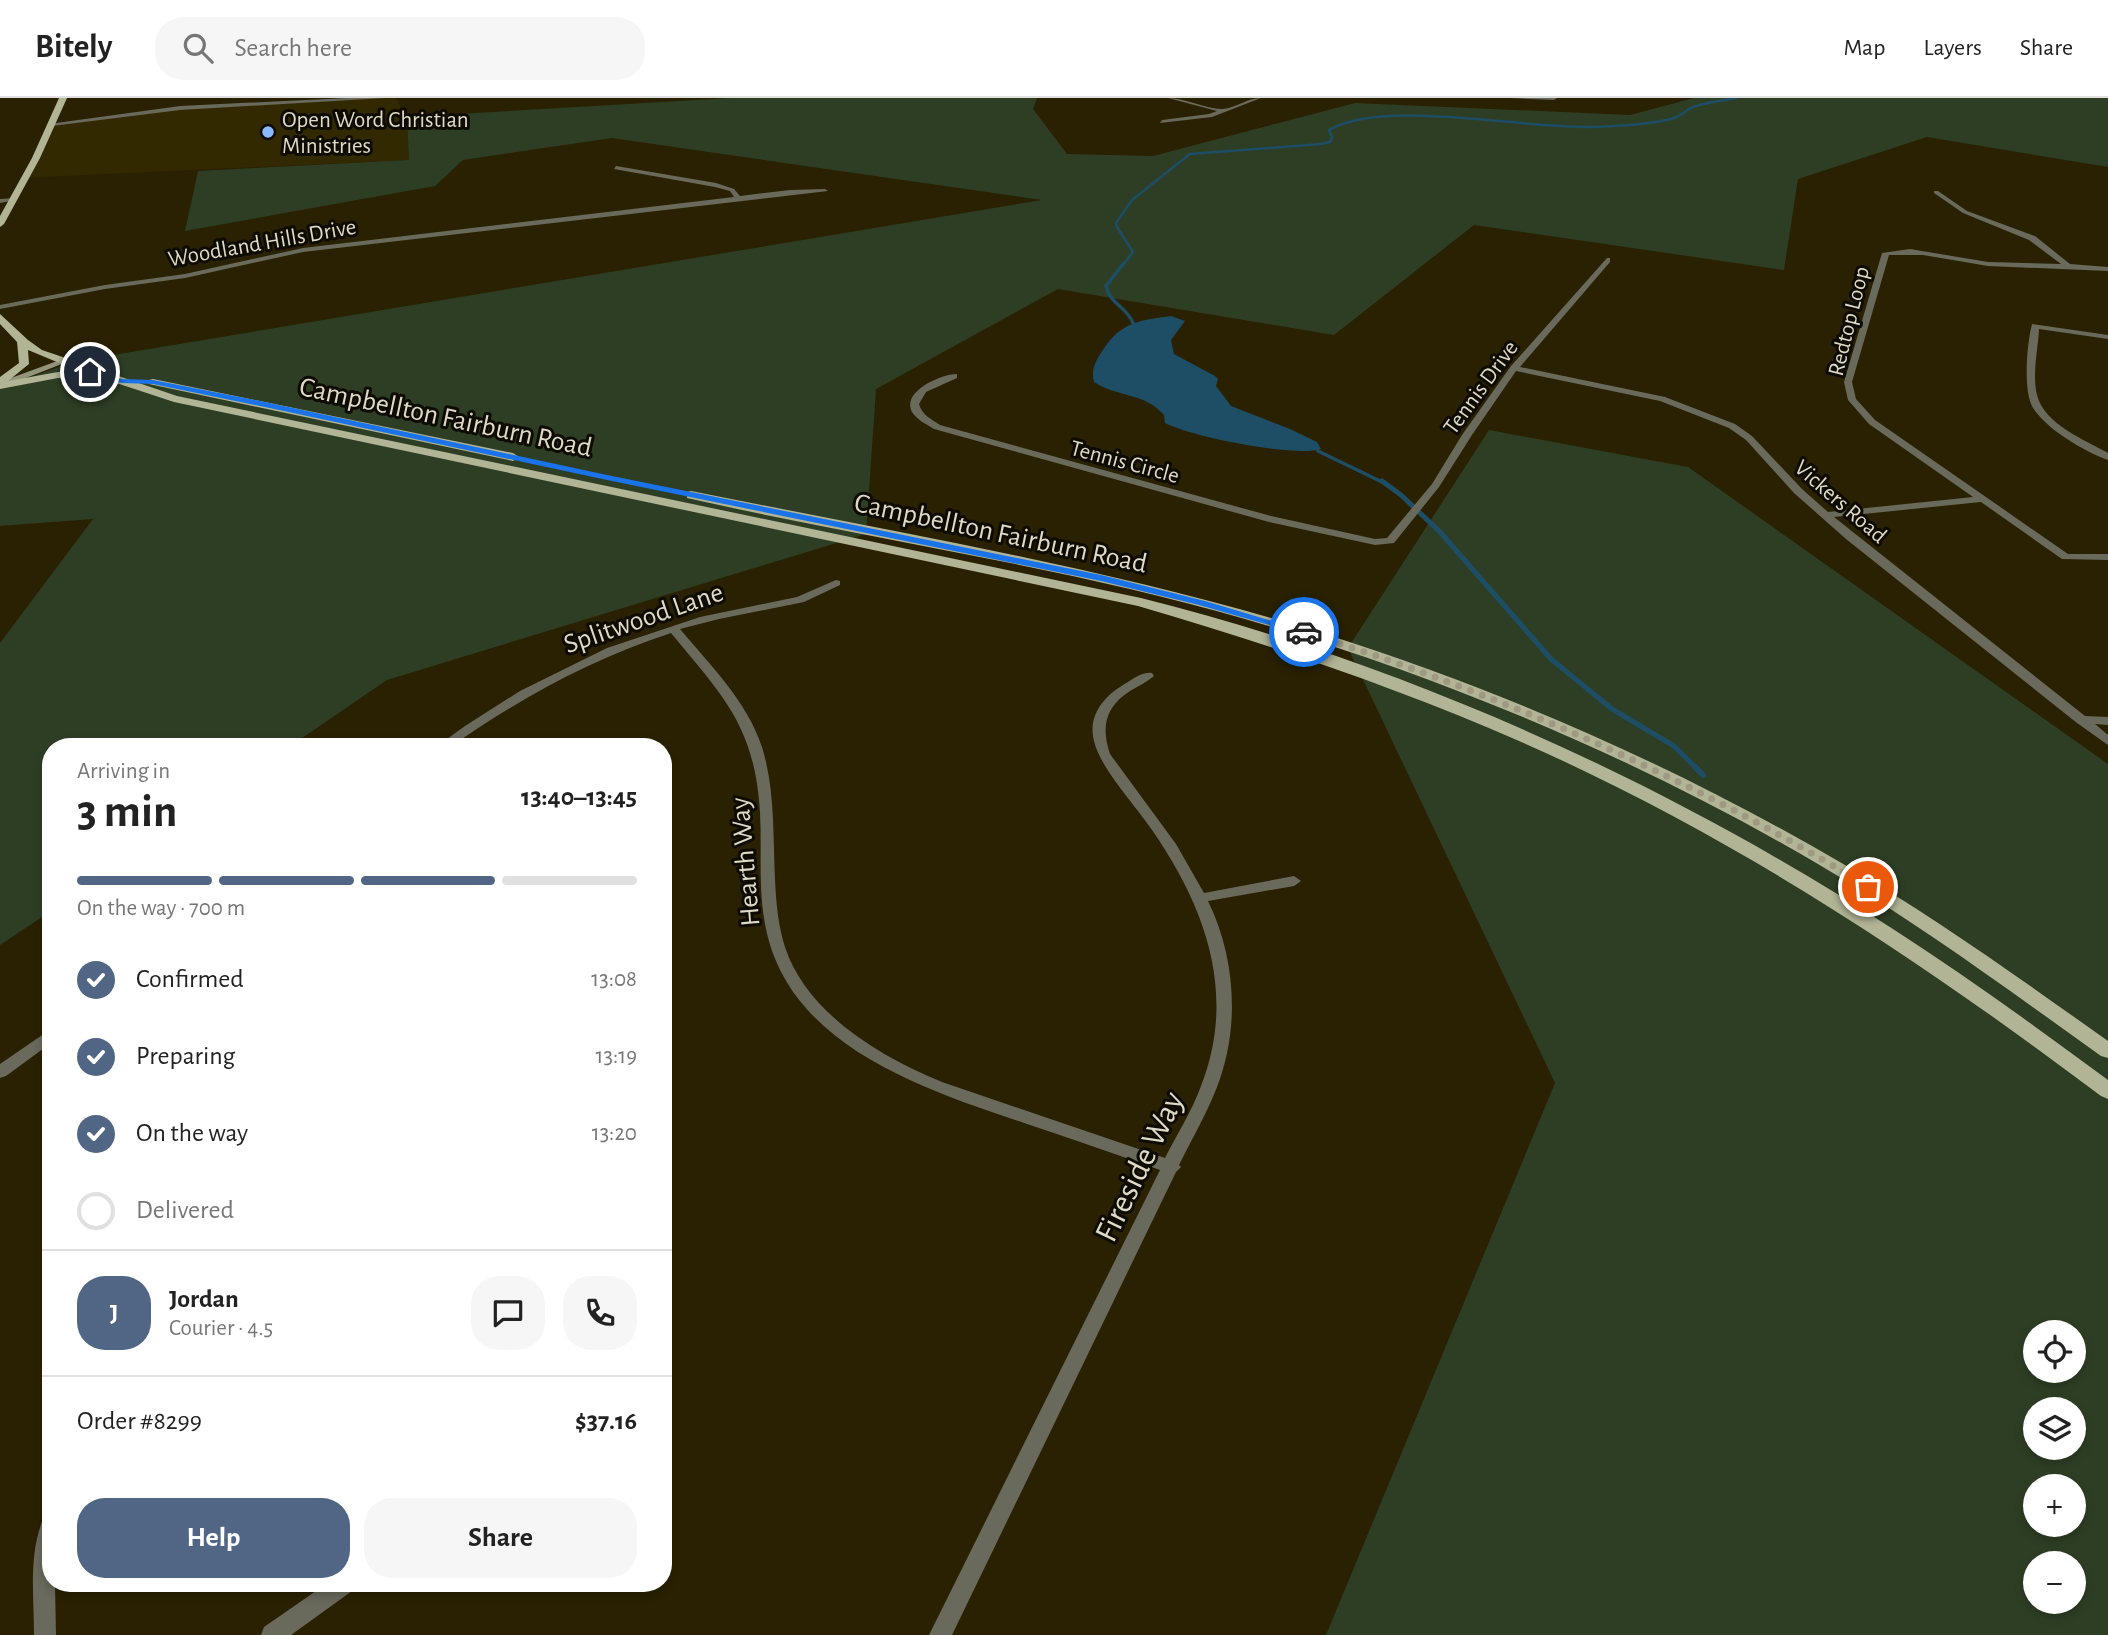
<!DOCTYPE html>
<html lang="en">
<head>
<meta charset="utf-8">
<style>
  :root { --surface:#fff; --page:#f6f6f6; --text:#222; --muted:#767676; --line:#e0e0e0; --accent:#516684 }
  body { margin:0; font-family:"Alegreya Sans",sans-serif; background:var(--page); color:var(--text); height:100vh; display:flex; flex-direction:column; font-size:26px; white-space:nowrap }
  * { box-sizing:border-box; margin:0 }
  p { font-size:23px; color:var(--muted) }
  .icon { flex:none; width:38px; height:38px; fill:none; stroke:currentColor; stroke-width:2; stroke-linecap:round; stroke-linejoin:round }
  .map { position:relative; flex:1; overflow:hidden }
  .sheet { position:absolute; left:42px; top:640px; width:630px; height:854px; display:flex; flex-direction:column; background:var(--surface); border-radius:28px; box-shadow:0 4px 10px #0003 }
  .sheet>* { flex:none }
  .buttons { position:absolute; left:2023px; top:1222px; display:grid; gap:14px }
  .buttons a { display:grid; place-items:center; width:63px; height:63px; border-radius:50%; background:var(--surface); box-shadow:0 4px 10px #0003; font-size:35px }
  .pin { position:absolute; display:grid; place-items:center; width:60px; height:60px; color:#fff; margin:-30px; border:4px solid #fff; border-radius:50%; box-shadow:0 2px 7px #0007 }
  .courier { position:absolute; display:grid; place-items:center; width:70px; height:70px; margin:-35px; border:5px solid #1a73e8; border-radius:50%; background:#fff; color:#222; box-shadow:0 2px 9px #0007 }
  .headline em { font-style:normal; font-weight:700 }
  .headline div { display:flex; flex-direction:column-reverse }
  .headline { display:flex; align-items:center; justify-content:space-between; height:119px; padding:0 35px }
  h1 { font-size:46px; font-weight:700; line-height:52px }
  .bar { display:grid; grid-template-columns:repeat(4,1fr); gap:10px 7px; align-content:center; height:84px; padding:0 35px }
  .bar i { height:9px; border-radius:5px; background:var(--line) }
  .bar .active { background:var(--accent) }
  .bar p { grid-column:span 4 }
  .line { display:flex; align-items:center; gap:18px; padding:0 35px; border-top:2px solid var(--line) }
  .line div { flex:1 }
  .round { display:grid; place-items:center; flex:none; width:74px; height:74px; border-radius:28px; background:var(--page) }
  ol { padding:0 35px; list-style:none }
  li { display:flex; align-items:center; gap:21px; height:77px }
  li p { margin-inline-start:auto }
  li .icon { padding:7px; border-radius:50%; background:var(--accent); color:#fff; stroke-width:4 }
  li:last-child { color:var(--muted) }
  li i { width:38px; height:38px; border:4px solid var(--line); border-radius:50% }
  .primary-button { display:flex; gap:14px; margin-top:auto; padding:14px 35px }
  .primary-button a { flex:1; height:80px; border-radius:28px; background:var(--accent); color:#fff; font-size:28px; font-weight:700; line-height:80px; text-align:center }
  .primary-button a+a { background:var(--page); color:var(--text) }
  header { display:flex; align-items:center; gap:42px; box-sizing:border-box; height:98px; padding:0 35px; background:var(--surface); border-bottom:2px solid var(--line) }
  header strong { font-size:33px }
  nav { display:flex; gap:38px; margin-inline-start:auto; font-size:24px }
  .search { width:490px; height:63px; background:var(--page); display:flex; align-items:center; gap:18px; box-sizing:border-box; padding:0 24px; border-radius:28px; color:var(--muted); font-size:26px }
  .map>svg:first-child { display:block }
  .built { fill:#332900 }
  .green { fill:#2e3e24; fill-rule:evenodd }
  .water { fill:#1d4e65 }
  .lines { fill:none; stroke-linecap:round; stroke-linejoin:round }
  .stream-far3 { stroke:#1d4e65; stroke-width:2.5 }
  .stream-far2 { stroke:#1d4e65; stroke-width:3.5 }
  .stream-far1 { stroke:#1d4e65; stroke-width:5 }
  .stream { stroke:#1d4e65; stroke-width:6 }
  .minor { fill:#696a5c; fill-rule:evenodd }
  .secondary { fill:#92947c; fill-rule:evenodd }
  .primary { fill:#b2b496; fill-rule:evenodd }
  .route { fill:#1a73e8 }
  .done { stroke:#9f9982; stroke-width:7; stroke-dasharray:0 12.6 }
  .poi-dot { fill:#8bbafc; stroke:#0e0b02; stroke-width:2.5 }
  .labels { text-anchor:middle; stroke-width:6; stroke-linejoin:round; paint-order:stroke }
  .far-poi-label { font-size:23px; fill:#dfdac8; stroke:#0e0b02; text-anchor:start }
  .far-street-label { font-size:23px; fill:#dfdac8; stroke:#0e0b02 }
  .street-label { font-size:28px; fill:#dfdac8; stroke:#0e0b02 }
  .near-street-label { font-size:33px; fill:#dfdac8; stroke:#0e0b02 }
</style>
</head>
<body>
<header>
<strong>Bitely</strong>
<div class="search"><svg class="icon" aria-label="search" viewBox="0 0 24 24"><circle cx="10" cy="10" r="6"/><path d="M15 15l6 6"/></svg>Search here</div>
<nav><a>Map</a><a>Layers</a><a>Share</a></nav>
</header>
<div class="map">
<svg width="2108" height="1537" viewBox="0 0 2108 1537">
  <rect width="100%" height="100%" fill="#292101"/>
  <path class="built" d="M381 0H396L407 19 409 62 21 80 50 28 155 13Z"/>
  <path class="green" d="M730 0H1037L1033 11 1067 56 1153 58 1355 5 1630 17 1694 0H2108V69L1927 39 1798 81 1784 172 1474 127 1334 237 1058 191 876 291 866 436 387 582 289 649H51V813L0 847V545L93 421 0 428V289L77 263 1042 102 612 40 463 62 435 88 185 133 198 73 409 62 407 19Z
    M1489 332 1688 369 2108 666V1537H1326L1555 985 1348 550ZM2035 1234H2074V1272H2035ZM2035 1311H2074V1349H2035ZM2035 1388H2074V1426H2035ZM2035 1465H2074V1503H2035Z"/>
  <path class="water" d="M1171 218 1185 223 1171 242 1174 256 1215 278 1218 281 1216 288 1231 308 1290 331 1317 344 1321 351C1296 360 1189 338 1165 325L1164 317C1146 295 1116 299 1094 284 1091 275 1094 266 1099 258 1119 225 1134 223 1171 218Z"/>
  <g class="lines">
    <path class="stream-far3" d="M1123 167 1133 154 1117 129 1116 125 1132 102 1190 56 1321 46 1330 44 1332 39 1329 32C1383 0 1524 31 1592 29 1617 28 1646 27 1671 21 1679 19 1683 15 1689 11 1701 4 1723 3 1736 0"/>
    <path class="stream-far2" d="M1124 165 1106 188C1109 205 1127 209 1133 225
      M1318 353 1384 385"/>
    <path class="stream-far1" d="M1382 383 1401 397 1440 434 1551 561 1612 611 1674 648 1697 671"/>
    <path class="stream" d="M1695 669 1703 677"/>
    <path class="minor" d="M347 0H385L180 12 52 28 49 26 180 8Z
      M1168 0C1186 0 1208 12 1223 11 1236 10 1247 0 1261 0L1212 19 1160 25 1162 22 1209 16 1217 13Z
      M1510 0H1557L1554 2Z
      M616 68 716 85 734 91 740 98 790 92 825 91 828 93 303 154 185 180 105 191 0 211V207L105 187 185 176 303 150 734 99 730 93 715 89 614 71Z
      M1934 93H1938L1967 113 2035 138 2070 166 2108 169V173L1988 168 1923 157H1889L1852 284 1856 301 1875 322 2068 456H2108V462L2062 461 1981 404 1834 419 2085 618 2108 619V627L2095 626 2108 637V647L2077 625 1846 441 1794 395 1746 342 1729 330 1660 303 1516 273 1472 337 1439 389 1394 445 1375 447 1269 424 934 331C926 326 917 322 912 314 901 293 942 276 957 276V280L926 294 919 306C922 317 931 321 940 327L1271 418 1375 441 1387 440 1432 386 1462 337 1511 268 1607 160H1610V164L1520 269 1665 299 1735 326 1752 338 1802 391 1828 414 1973 399 1869 326 1848 302 1844 284 1882 155 1910 151 1988 164 2061 166 2029 142 1963 115 1934 95Z
      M16 100V102L0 105V101Z
      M2032 226 2108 237V241L2039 231C2038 252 2032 276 2037 297 2044 326 2085 342 2108 355V362C2085 354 2044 330 2032 308 2023 290 2027 245 2032 226Z
      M836 482 840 483V487L804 504 719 521 680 531C710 567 747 603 762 649 775 691 773 736 775 781 776 804 778 827 785 849 807 916 881 959 942 984L1165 1060C1177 1036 1192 1013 1201 988 1237 896 1206 810 1152 732 1136 708 1100 670 1094 643 1087 616 1106 596 1128 584 1136 579 1143 574 1152 575L1154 578C1147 584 1138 588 1130 593 1105 609 1101 629 1110 656L1176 746 1204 795 1294 778 1301 783 1294 788 1208 803C1236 860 1240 930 1217 989 1207 1015 1192 1041 1179 1067L1181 1069 1176 1074 952 1537H929L1160 1072C1115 1056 1070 1040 1024 1025 924 991 787 948 765 826 758 790 762 752 760 715 755 628 723 598 671 535 591 561 519 601 450 649H436L465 628 520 593 607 550 700 519 797 499Z
      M51 931V945L6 978 0 980V966Z
      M51 1416V1486H55L56 1537H34C34 1499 28 1455 44 1419Z
      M326 1486H355L352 1493 291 1537H261L264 1529Z"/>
    <path class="secondary" d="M60 262 67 264 0 290V284Z"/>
    <path class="primary" d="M59 0H67L40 60 4 126 0 129V118L32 60Z
      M0 216 28 242 42 252 177 298 1141 500C1406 566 1664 683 1893 831 1967 879 2038 930 2108 982V1001L2101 998C1919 861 1729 735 1519 643 1395 589 1268 546 1138 508L174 304 89 276 84 280H58L0 291V279L19 265 17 244 0 226ZM28 252 81 274H58L8 283 29 266Z
      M153 281 513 355 519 359 513 363 149 286V282Z
      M691 393C905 436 1122 472 1331 538 1510 595 1683 672 1845 767 1936 820 2022 882 2108 943V960L2101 958C2013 895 1926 831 1833 775 1649 665 1451 581 1245 521 1062 468 873 442 687 400V394Z"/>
  </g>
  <path class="route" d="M90 272 122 281 153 282 265 304 607 377 1101 477 1205 503 1309 534 1304 537 1199 507 1101 483 607 382 265 309 153 286 122 285 87 275Z"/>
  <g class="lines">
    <path class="done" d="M1304 534C1502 597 1692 680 1868 789"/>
  </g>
  <circle class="poi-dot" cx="268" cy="34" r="7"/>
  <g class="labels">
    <g class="far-poi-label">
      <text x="282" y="29">Open Word Christian<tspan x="282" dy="26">Ministries</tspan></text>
    </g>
    <g class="far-street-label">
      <text transform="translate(262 144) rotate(-10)" y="8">Woodland Hills Drive</text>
      <text transform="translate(1848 223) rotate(-76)" y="8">Redtop Loop</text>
      <text transform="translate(1480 289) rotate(-54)" y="8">Tennis Drive</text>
      <text transform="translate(1125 363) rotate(15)" y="8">Tennis Circle</text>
      <text transform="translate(1841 403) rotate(41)" y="8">Vickers Road</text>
    </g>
    <g class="street-label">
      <text transform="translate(446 318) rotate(12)" y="10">Campbellton Fairburn Road</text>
      <text transform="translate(1001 434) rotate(12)" y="10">Campbellton Fairburn Road</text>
      <text transform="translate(643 519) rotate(-19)" y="10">Splitwood Lane</text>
      <text transform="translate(744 764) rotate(-95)" y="10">Hearth Way</text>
    </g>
    <g class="near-street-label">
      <text transform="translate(1138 1068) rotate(-64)" y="12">Fireside Way</text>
    </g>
  </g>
</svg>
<div class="buttons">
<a><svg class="icon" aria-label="locate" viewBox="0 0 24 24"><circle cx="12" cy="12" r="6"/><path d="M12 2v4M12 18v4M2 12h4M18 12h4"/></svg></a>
<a><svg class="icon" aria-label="layers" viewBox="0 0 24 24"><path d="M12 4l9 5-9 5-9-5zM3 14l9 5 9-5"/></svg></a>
<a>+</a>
<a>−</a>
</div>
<div class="pin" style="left:1868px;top:789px;background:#ea580c"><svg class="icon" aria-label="bag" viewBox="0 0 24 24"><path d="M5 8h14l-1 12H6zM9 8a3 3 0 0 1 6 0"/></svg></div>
<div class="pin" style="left:90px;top:274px;background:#1f2937"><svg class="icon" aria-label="home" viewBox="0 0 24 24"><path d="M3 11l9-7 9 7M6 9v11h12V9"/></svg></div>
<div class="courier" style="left:1304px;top:534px"><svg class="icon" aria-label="car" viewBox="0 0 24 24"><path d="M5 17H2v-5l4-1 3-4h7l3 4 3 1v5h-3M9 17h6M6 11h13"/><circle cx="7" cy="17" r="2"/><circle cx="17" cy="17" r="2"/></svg></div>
<section class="sheet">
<div class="headline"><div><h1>3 min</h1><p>Arriving in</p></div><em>13:40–13:45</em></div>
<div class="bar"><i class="active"></i><i class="active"></i><i class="active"></i><i></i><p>On the way · 700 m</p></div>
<ol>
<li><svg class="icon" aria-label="check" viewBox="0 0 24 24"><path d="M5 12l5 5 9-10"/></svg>Confirmed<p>13:08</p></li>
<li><svg class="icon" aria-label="check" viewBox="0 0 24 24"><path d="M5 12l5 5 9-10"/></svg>Preparing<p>13:19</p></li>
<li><svg class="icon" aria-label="check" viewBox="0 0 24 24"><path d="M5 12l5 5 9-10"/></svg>On the way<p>13:20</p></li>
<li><i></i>Delivered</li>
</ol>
<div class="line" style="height:126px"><b class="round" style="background:var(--accent);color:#fff">J</b><div><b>Jordan</b><p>Courier · 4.5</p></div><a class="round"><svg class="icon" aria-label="chat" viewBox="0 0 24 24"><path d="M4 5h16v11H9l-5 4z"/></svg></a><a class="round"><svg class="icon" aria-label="phone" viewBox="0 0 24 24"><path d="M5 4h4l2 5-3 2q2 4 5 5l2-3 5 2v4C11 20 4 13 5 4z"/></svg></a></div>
<div class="line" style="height:91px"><div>Order #8299</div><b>$37.16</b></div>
<div class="primary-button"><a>Help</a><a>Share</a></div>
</section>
</div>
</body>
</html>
